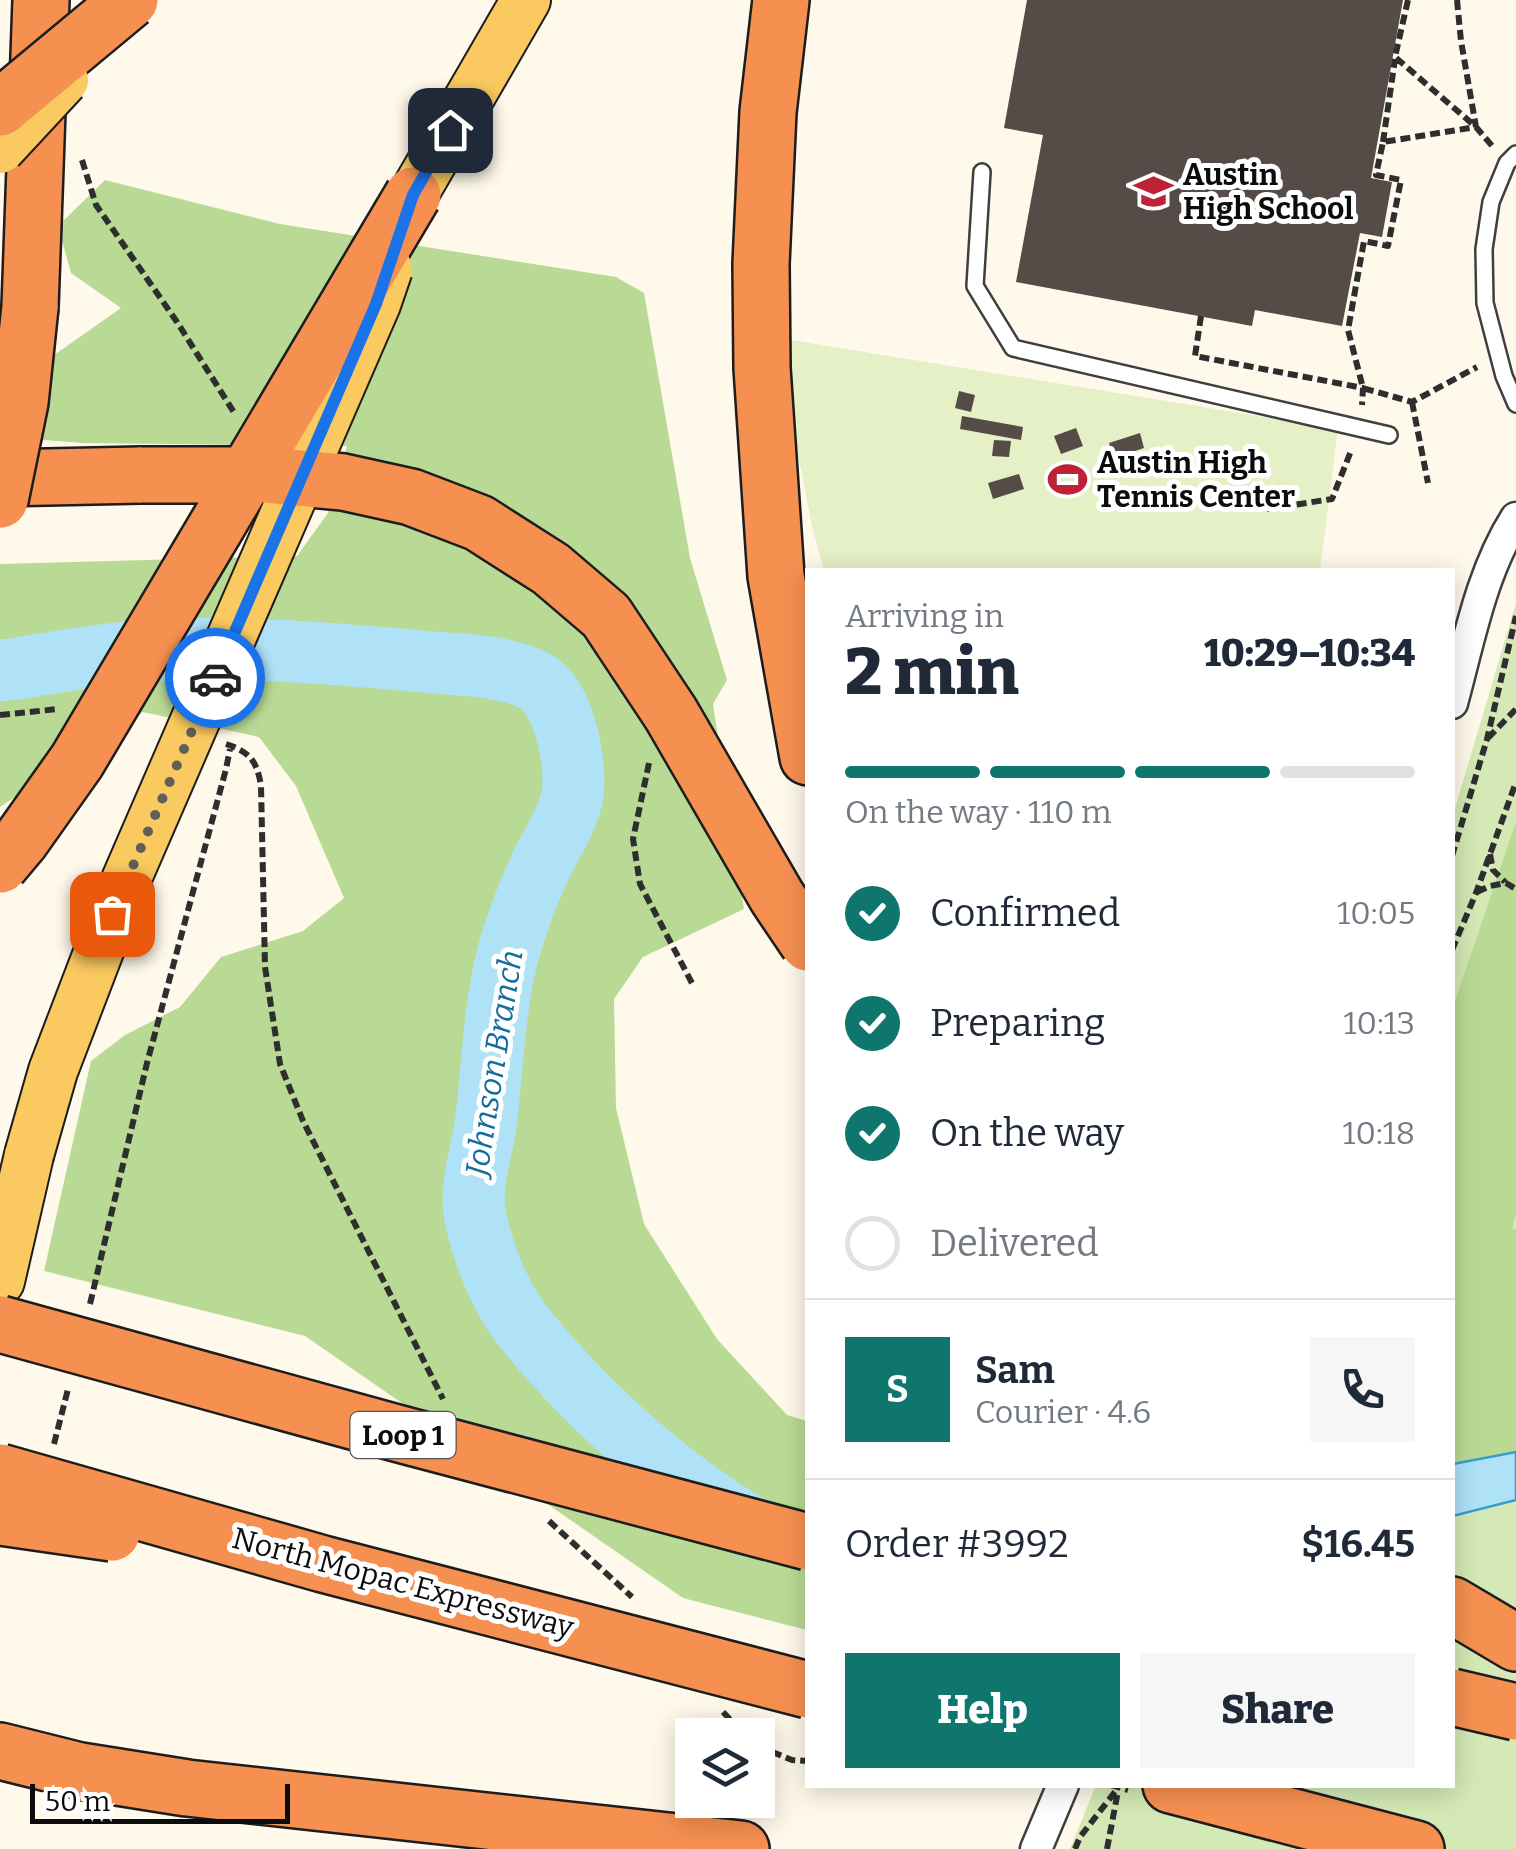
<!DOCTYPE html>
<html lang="en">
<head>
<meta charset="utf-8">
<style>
  :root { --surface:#fff; --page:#f6f6f7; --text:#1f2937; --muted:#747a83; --line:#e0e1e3; --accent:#0f766e }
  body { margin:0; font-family:Bitter,serif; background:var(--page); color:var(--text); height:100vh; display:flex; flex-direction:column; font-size:38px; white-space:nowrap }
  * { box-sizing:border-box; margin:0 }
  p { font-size:32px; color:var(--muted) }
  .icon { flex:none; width:55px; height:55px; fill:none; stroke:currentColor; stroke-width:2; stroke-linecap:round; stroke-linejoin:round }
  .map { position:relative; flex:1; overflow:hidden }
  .details { position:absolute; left:805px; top:568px; width:650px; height:1220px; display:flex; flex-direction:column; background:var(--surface); border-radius:0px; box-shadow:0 5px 25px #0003 }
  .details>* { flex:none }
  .buttons { position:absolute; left:675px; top:1718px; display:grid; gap:20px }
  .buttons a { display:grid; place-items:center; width:100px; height:100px; border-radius:0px; background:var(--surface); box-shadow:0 5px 25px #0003; font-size:50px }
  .scale { position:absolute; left:30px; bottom:25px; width:260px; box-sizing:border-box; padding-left:10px; border:5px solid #0c0c0c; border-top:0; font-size:28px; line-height:35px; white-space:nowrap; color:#0c0c0c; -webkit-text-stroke:8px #fff; paint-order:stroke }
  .pin { position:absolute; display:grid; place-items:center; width:85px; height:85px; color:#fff; margin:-42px; border-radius:20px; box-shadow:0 5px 15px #0006 }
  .courier { position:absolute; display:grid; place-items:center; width:100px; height:100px; margin:-50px; border:8px solid #1a73e8; border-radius:50%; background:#fff; color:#222; box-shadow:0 2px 12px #0007 }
  .headline em { font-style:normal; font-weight:800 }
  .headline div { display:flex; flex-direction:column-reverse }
  .headline { display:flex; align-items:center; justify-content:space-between; height:170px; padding:0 40px }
  h1 { font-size:65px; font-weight:800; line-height:75px }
  .bar { display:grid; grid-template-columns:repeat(4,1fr); gap:15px 10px; align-content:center; height:120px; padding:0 40px }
  .bar i { height:12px; border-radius:8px; background:var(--line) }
  .bar .current { background:var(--accent) }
  .bar p { grid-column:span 4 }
  .line { display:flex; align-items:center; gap:25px; padding:0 40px; border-top:2px solid var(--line) }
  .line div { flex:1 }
  .round { display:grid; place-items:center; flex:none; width:105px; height:105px; border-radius:0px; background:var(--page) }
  ol { padding:0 40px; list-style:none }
  li { display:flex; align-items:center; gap:30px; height:110px }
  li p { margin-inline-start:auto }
  li .icon { padding:10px; border-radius:50%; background:var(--accent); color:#fff; stroke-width:4 }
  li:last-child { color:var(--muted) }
  li i { width:55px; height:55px; border:5px solid var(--line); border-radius:50% }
  .primary-button { display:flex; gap:20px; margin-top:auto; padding:20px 40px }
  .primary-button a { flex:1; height:115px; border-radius:0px; background:var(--accent); color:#fff; font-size:40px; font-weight:800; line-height:115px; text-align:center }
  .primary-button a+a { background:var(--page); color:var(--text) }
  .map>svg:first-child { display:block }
  .green { fill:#d4e9b5 }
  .forest { fill:#b9da94 }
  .pitch { fill:#e5f0c6 }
  .water { fill:#afe2f7; stroke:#359dcf; stroke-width:2.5 }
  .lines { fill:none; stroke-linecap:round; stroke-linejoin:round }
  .river { stroke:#afe2f7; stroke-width:62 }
  .building { fill:#554c48 }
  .lane-casing { stroke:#3f3f3f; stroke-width:20 }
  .street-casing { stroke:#3f3f3f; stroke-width:35 }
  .primary-casing { stroke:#1d1d1d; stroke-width:52 }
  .highway-casing { stroke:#1d1d1d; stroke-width:60 }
  .path { stroke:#2e2e2e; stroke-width:6; stroke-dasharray:10 5; stroke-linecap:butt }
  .lane { stroke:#fff; stroke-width:15 }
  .street { stroke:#fff; stroke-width:30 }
  .primary { stroke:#fac95f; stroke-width:48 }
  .highway { stroke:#f69051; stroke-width:55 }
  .primary-bridge-casing { stroke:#1d1d1d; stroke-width:52; stroke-linecap:butt }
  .highway-bridge-casing { stroke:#1d1d1d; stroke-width:60; stroke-linecap:butt }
  .primary-bridge { stroke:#fac95f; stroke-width:48 }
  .highway-bridge { stroke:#f69051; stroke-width:55 }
  .done { stroke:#615f5a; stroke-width:10; stroke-dasharray:0 18 }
  .route { stroke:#1a73e8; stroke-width:12 }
  .labels { text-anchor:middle; stroke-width:10; stroke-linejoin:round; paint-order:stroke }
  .shield { fill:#fff; stroke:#555; stroke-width:2.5 }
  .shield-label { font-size:28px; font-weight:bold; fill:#0c0c0c }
  .poi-label { font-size:30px; font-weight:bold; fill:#0c0c0c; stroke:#fff; text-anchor:start }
  .street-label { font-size:30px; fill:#0c0c0c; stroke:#fff }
  .water-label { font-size:32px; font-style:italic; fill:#146d9f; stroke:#fff }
</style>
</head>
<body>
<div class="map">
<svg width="1516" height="1849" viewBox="0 0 1516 1849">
  <rect width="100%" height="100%" fill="#fff9eb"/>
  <path class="green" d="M1516 603V1849H1070L1096 1785H1452L1453 815Z"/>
  <path class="forest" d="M105 180 280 224 616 277 644 293 690 558 727 680 713 704 744 909 643 957 614 999 616 1108 644 1224 717 1339 787 1415 807 1421V1630L683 1598 305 1336 44 1271 91 1061 125 1035 180 1007 221 957 303 931 344 898 296 786 259 737 143 712 0 807V564L297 556 328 513 347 446 82 443 31 439 47 360 121 308 71 273 58 226Z
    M1516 822V1214L1512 1229H1516V1452L1453 1464V1007Z"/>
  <path class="pitch" d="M785 339 1338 429 1320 570H824L813 531 789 408Z"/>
  <path class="water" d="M1516 1452V1500L1453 1516V1464Z"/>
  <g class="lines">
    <path class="river" d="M0 670C15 670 30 666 45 664 73 659 101 655 129 652 228 644 329 653 428 662 461 665 503 665 533 680 564 694 576 761 573 791 570 816 554 839 543 861 533 882 524 904 517 925 494 988 494 1055 486 1122 482 1154 468 1187 476 1220 483 1252 496 1285 513 1312 528 1335 548 1356 567 1377 622 1435 682 1486 751 1527"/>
  </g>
  <path class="building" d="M1027 0H1403L1371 178 1392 182 1382 237 1360 233 1342 326 1255 310 1252 326 1016 282 1043 135 1004 128Z
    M959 391 975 395 971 412 955 408Z
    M962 416 1023 427 1021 440 960 429Z
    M1076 428 1083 446 1061 454 1054 436Z
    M1140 433 1144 448 1114 458 1109 443Z
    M994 440 1011 441 1009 457 992 456Z
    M1019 474 1024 489 993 499 988 483Z"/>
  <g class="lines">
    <defs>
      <path id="lane" d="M1516 154 1507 163 1491 202 1484 249 1485 303 1504 376 1516 404
        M982 172 975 286 1013 348 1389 435"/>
      <path id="street" d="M1452 703C1469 641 1481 573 1516 518
        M1036 1849 1063 1785"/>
      <path id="primary" d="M413 195 526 0
        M0 1281 29 1155"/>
      <path id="highway" d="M781 0 768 112 761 264 762 368 776 576 808 757
        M30 307 41 0
        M0 478 141 475
        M1452 1605 1516 1643
        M0 1751 80 1771 187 1788 741 1849
        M1171 1785 1416 1849"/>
    </defs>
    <use href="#lane" class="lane-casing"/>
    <use href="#street" class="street-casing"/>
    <use href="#primary" class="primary-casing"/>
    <use href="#highway" class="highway-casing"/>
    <path class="path" d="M1408 0 1395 57 1476 127 1493 147
      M1457 0 1461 41 1476 127 1383 142 1376 175 1401 180 1388 246 1364 241 1348 330 1363 388 1412 402 1477 367
      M1383 142 1395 59
      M82 160 96 205 177 322 235 414
      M1201 316 1195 356 1363 388 1362 405
      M1412 402 1428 483
      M1267 509 1332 499 1351 451
      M0 715 58 709
      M1488 738 1516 709
      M226 744C250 752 257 761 261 786L265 967 280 1064 303 1121 443 1399
      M649 763 633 839 640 884 694 987
      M1490 854 1493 870 1505 882
      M1452 856 1487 739 1516 616
      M1477 892 1490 886 1506 883 1516 889
      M1452 950 1476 893 1516 782
      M90 1304 147 1063 226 769 230 749
      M54 1444 68 1389
      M549 1521 632 1597
      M723 1712 745 1735
      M758 1746 792 1760 808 1761
      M1111 1785 1128 1790
      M1075 1849 1080 1837 1118 1788
      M1107 1849 1118 1791"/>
    <use href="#lane" class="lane"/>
    <use href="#street" class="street"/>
    <use href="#primary" class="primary"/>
    <use href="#highway" class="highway"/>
    <defs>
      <path id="primary-bridge" d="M0 149 64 80
        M29 1155 53 1071 126 880 376 304 388 269"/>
      <path id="highway-bridge" d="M0 108 130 0
        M141 475H266L343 482 411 497 479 523 551 569 606 616 671 714 777 897 808 943
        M0 500 20 402 30 307
        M0 865 21 840 77 761 413 195
        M0 1324 400 1434 808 1542
        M0 1472 323 1564 808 1690
        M0 1517 112 1533
        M1452 1697 1516 1712"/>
    </defs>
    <use href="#primary-bridge" class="primary-bridge-casing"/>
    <use href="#highway-bridge" class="highway-bridge-casing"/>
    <use href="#primary-bridge" class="primary-bridge"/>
    <use href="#highway-bridge" class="highway-bridge"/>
  </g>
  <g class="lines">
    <path class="done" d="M112 914 215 678"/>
    <path class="route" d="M215 678 376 304 413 195 450 130"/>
  </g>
  <defs>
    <symbol id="school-bare" viewBox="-9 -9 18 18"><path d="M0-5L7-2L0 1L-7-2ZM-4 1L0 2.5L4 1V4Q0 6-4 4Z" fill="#bd2236" stroke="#fff" stroke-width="2.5" paint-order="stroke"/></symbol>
    <symbol id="stadium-bare" viewBox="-9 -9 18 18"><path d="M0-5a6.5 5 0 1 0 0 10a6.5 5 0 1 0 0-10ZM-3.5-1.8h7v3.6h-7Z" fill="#bd2236" stroke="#fff" stroke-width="2.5" paint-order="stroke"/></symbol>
  </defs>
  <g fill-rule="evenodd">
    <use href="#school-bare" x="1126" y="164" width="55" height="55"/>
    <use href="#stadium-bare" x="1040" y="452" width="55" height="55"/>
  </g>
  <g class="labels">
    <rect class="shield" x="350.5" y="1412" width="105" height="46" rx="8"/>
    <g class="shield-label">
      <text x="403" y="1445">Loop 1</text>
    </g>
    <g class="poi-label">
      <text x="1183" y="185">Austin<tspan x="1183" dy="34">High School</tspan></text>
      <text x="1097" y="473">Austin High<tspan x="1097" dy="34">Tennis Center</tspan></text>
    </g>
    <g class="street-label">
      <text transform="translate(403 1583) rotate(15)" y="10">North Mopac Expressway</text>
    </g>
    <g class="water-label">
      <text transform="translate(494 1063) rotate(-81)" y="11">Johnson Branch</text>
    </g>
  </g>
</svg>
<div class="buttons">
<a><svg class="icon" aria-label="layers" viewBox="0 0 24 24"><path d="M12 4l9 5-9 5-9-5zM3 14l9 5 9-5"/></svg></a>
</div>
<div class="scale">50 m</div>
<div class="pin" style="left:112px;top:914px;background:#ea580c"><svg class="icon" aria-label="bag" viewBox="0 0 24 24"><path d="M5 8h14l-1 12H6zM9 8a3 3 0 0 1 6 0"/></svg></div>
<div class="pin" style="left:450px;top:130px;background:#1f2937"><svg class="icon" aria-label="home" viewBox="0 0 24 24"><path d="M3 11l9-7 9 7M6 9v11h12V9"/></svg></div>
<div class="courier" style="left:215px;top:678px"><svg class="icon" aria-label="car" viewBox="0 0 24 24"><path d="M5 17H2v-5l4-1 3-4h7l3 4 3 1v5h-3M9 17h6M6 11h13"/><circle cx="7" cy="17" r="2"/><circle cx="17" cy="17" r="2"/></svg></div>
<section class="details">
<div class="headline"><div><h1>2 min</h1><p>Arriving in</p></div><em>10:29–10:34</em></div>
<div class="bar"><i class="current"></i><i class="current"></i><i class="current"></i><i></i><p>On the way · 110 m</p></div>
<ol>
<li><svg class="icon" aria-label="check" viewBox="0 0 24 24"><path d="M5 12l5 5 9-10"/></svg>Confirmed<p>10:05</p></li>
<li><svg class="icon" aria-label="check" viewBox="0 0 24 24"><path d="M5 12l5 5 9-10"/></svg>Preparing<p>10:13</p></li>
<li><svg class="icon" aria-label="check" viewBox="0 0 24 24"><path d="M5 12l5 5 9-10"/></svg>On the way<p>10:18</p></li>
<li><i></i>Delivered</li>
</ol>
<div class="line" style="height:180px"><b class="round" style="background:var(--accent);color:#fff">S</b><div><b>Sam</b><p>Courier · 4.6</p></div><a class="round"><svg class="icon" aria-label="phone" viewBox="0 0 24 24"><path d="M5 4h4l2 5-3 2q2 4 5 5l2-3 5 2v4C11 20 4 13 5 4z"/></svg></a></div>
<div class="line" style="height:130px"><div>Order #3992</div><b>$16.45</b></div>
<div class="primary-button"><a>Help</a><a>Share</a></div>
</section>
</div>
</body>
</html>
